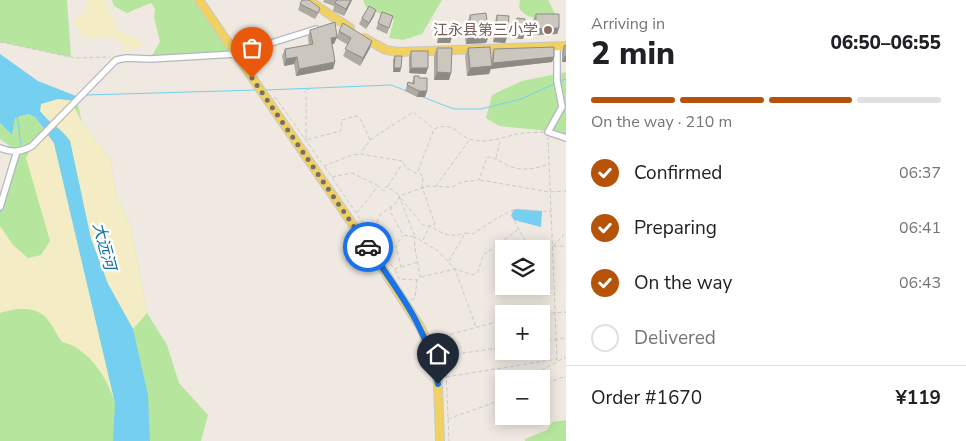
<!DOCTYPE html>
<html lang="en">
<head>
<meta charset="utf-8">
<style>
  :root { --surface:#fff; --page:#f6f6f6; --text:#202124; --muted:#757577; --line:#e0e0e0; --accent:#b45309 }
  body { margin:0; font-family:"Nunito Sans","Noto Sans SC",sans-serif; background:var(--page); color:var(--text); height:100vh; display:flex; flex-direction:column; font-size:19px; white-space:nowrap }
  * { box-sizing:border-box; margin:0 }
  p { font-size:16px; color:var(--muted) }
  .icon { flex:none; width:28px; height:28px; fill:none; stroke:currentColor; stroke-width:2; stroke-linecap:round; stroke-linejoin:round }
  .map { position:relative; flex:1; overflow:hidden }
  .side { display:flex; flex-direction:column; background:var(--surface); width:400px }
  .side>* { flex:none }
  .fabs { position:absolute; left:495px; top:240px; display:grid; gap:10px }
  .fabs a { display:grid; place-items:center; width:55px; height:55px; border-radius:0px; background:var(--surface); box-shadow:0 2px 12px #0003; font-size:25px }
  .pin { position:absolute; display:grid; place-items:center; width:42px; height:42px; color:#fff; margin:-51px -21px; border-radius:50% 50% 50% 0; rotate:-45deg; box-shadow:0 0 5px #0007 }
  .pin .icon { rotate:45deg }
  .courier { position:absolute; display:grid; place-items:center; width:50px; height:50px; margin:-25px; border:4px solid #1a73e8; border-radius:50%; background:#fff; color:#222; box-shadow:0 1px 6px #0007 }
  .head em { font-style:normal; font-weight:800 }
  .head div { display:flex; flex-direction:column-reverse }
  .head { display:flex; align-items:center; justify-content:space-between; height:85px; padding:0 25px }
  h1 { font-size:32px; font-weight:800; line-height:38px }
  .bar { display:grid; grid-template-columns:repeat(4,1fr); gap:8px 5px; align-content:center; height:60px; padding:0 25px }
  .bar i { height:6px; border-radius:4px; background:var(--line) }
  .bar .current { background:var(--accent) }
  .bar p { grid-column:span 4 }
  .line { display:flex; align-items:center; gap:12px; padding:0 25px; border-top:1px solid var(--line) }
  .line div { flex:1 }
  ol { padding:0 25px; list-style:none }
  li { display:flex; align-items:center; gap:15px; height:55px }
  li p { margin-inline-start:auto }
  li .icon { padding:5px; border-radius:50%; background:var(--accent); color:#fff; stroke-width:4 }
  li:last-child { color:var(--muted) }
  li i { width:28px; height:28px; border:2px solid var(--line); border-radius:50% }
  main { display:flex; flex:1; min-height:0 }
  .map>svg:first-child { display:block }
  .green { fill:#b6e59e }
  .sand { fill:#f3ecc5 }
  .water { fill:#75cff0 }
  .lines { fill:none; stroke-linecap:round; stroke-linejoin:round }
  .stream { stroke:#75cff0; stroke-width:1 }
  .minor-casing { stroke:#b4b7c1; stroke-width:8 }
  .major-casing { stroke:#c9c9c9; stroke-width:10 }
  .path { stroke:#c9c9c9; stroke-width:1; stroke-dasharray:4 2.5; stroke-linecap:butt }
  .minor { stroke:#fff; stroke-width:5.5 }
  .major { stroke:#f2d163; stroke-width:8 }
  .wall { fill:#afaba4 }
  .shaded-wall { fill:#8e8b86 }
  .building { fill:#cbc7bf; stroke:#8e8b86 }
  .done { stroke:#726f6d; stroke-width:5; stroke-dasharray:0 9 }
  .route { stroke:#1a73e8; stroke-width:6 }
  .education-dot { fill:#8d6e63; stroke:#fff; stroke-width:2 }
  .labels { text-anchor:middle; stroke-width:5; stroke-linejoin:round; paint-order:stroke }
  .education-label { font-size:15px; fill:#785e54; stroke:#fff; text-anchor:end }
  .water-label { font-size:16px; font-style:italic; fill:#0d6fa3; stroke:#fff }
</style>
</head>
<body>
<main>
<div class="map">
<svg width="566" height="441" viewBox="0 0 566 441">
  <rect width="100%" height="100%" fill="#efe9e1"/>
  <path class="green" d="M0 0H67L71 57 0 42Z
    M112 0H199L236 54 150 59 160 42 154 17 155 9 151 3 127 13 114 6Z
    M363 0H442L422 34 403 40 389 38 394 20 366 7Z
    M520 0H548L556 15C541 18 529 22 519 8Z
    M566 72V138L540 130 499 126 486 118 492 95 522 81Z
    M77 101 82 122 110 158 116 195 131 226 147 313 167 345 179 383 208 415 201 441H0V207L17 151 0 139V123L12 135 15 118 28 114 35 117 45 132Z
    M566 420V441H525V439L547 430 552 422Z"/>
  <path class="sand" d="M87 0H105C107 10 115 14 115 25L123 33 140 39 143 45 125 53 124 45 113 37C96 39 77 42 75 19L85 12Z
    M58 99 77 101 73 105 82 122 110 158 116 195 131 226 147 313 133 329 108 284 91 239 70 141C61 128 49 123 40 111L41 104Z
    M46 132 54 143 115 403C108 379 89 348 62 342 56 334 51 321 43 315 31 306 13 309 0 313V226L13 245 28 258 41 255 50 241 26 158 32 146Z"/>
  <path class="water" d="M0 54 38 81 76 96 77 101 58 99 41 104 40 111C49 123 61 128 70 141L91 239 108 284 133 329 148 395 150 441H113L115 403 54 143 35 117 28 114 15 118 12 135 0 123Z
    M515 209 542 211 541 227 514 220 511 215Z"/>
  <g class="lines">
    <path class="stream" d="M561 81 566 79
      M266 90 391 85 454 109H481L521 99 554 84
      M87 95 257 90
      M17 115 21 145
      M0 213 1 208"/>
    <defs>
      <path id="minor" d="M557 46V81L562 107 548 132 566 138
        M0 148C12 153 21 152 32 146L116 60 126 58 150 59 236 54 316 29
        M0 207 17 151"/>
      <path id="major" d="M199 0 377 260 421 328 435 365 438 384 440 441
        M308 0 350 28
        M364 38 386 50 398 52 566 46"/>
    </defs>
    <use href="#minor" class="minor-casing"/>
    <use href="#major" class="major-casing"/>
    <path class="path" d="M0 42 75 58 110 57
      M310 89 304 90 306 93V140L341 131 342 120 356 116 360 118 370 140 361 153
      M274 98H276L324 166 352 155 361 154 402 161 406 168 416 173 418 172
      M370 140 413 112 434 129
      M496 158 500 141
      M325 167 394 269 401 267 396 246 402 236
      M332 177 352 173 377 185
      M480 180 549 192 566 191
      M388 186 402 164
      M436 186 470 139
      M392 207 390 211 403 235 415 237 399 196 423 225 430 226 435 224 422 187 423 177 418 171 434 129C455 120 457 137 473 140 487 143 503 138 516 134 524 132 535 133 544 132
      M514 209 511 215 530 249
      M357 213 378 186 384 191 387 186 399 195
      M423 240 430 226C442 234 452 238 465 233
      M371 241 379 216 398 201 399 196 428 186 452 187 462 182 479 180 487 157C496 158 501 162 509 166 523 172 536 168 550 164
      M553 246H566
      M540 249 553 246 566 233
      M449 261 465 233 473 234 497 218 515 209 551 212
      M401 267 418 262
      M395 270 399 279 417 280
      M421 277 455 269 473 275 478 272 483 255 519 229
      M411 300 415 298 417 280 420 277C419 265 413 247 415 237L438 251 455 269 476 327
      M538 314 566 312
      M438 336 446 370 449 441
      M432 339 504 320
      M541 342 566 338
      M443 356 504 347
      M558 361 566 357
      M446 377 557 359 548 137
      M524 379 557 362V359
      M541 385 566 376
      M448 419 504 399"/>
    <use href="#minor" class="minor"/>
    <use href="#major" class="major"/>
  </g>
  <path class="wall" d="M309 0 318 14 315 19 298 10 300 4Z
    M324 0H352L344 16 333 11 334 6 323 2Z
    M376 10 374 16 366 29 359 24 362 18Z
    M382 12 393 16 387 34 376 29Z
    M536 14 559 28 557 34 534 35 533 20Z
    M470 15 489 36 486 43 466 44 464 33 466 25H467V23Z
    M497 15 507 37 505 43 493 42 495 21Z
    M517 18 523 39 514 38 515 24Z
    M310 30 337 36 339 31 370 48 360 66 343 56 348 45 336 38 334 44H332L335 62 333 69 296 76 294 64 284 66 282 56 285 49 309 45 308 37Z
    M440 31 452 37 450 43H437L438 37Z
    M566 45V62H562V52L564 46Z
    M437 48 451 73 449 80H434V56Z
    M468 48 491 64 492 54 494 49 554 57 552 62 491 69V67L489 74 467 76 465 56Z
    M411 51 426 74 409 73V57Z
    M395 56 401 68 400 72H393V59Z
    M414 76 419 78 427 91 425 97H417L405 91 408 82 412 83Z"/>
  <path class="shaded-wall" d="M351 0H352L344 16 346 9Z
    M376 10 374 16 366 29 369 23Z
    M559 28 557 34 534 35 536 29Z
    M516 32 525 33 523 39 514 38Z
    M468 36H489L486 43 466 44Z
    M496 36 507 37 505 43 493 42Z
    M337 37 334 44 329 45 331 38Z
    M439 37H452L450 43H437Z
    M372 41 370 48 360 66 363 58Z
    M566 56V62H562L564 57Z
    M297 57 294 64 284 66 286 59Z
    M554 57 552 62 491 69 493 63Z
    M335 62 333 69 296 76 299 69Z
    M492 66 489 74 467 76 470 68Z
    M394 68H401L400 72H393Z
    M411 68H428L426 74 409 73Z
    M437 72 451 73 449 80H434Z
    M419 91H427L425 97H417Z"/>
  <path class="building" d="M302 0H309L320 8 318 13 300 4Z
    M337 0H351L346 9 335 3Z
    M369 6 376 10 369 23 362 18Z
    M382 12 393 16 389 28 378 23Z
    M486 13 489 36H468L466 25H471L470 15Z
    M536 14H559V28L536 29Z
    M497 15 509 16 507 37 496 36Z
    M517 18 525 19V33L516 32Z
    M335 22 337 37 331 38 335 62 299 69 297 57 286 59 285 49 313 44 310 30Z
    M343 23 372 41 363 58 345 49 351 38 339 31Z
    M445 24H453L452 37H439L440 31Z
    M566 45V56L564 57V46Z
    M490 47 492 66 470 68 468 48Z
    M554 47V57L493 63 494 49Z
    M437 48H452L451 73 437 72Z
    M411 51H428V68H411Z
    M395 56H402L401 68H394Z
    M414 76H419V78H427V91H419L407 85 408 82 414 84Z"/>
  <g class="lines">
    <path class="done" d="M252 78 368 247"/>
    <path class="route" d="M368 247C398 291 430 331 438 384"/>
  </g>
  <circle class="education-dot" cx="548" cy="30" r="5"/>
  <g class="labels">
    <g class="education-label">
      <text x="538" y="35">江永县第三小学</text>
    </g>
    <g class="water-label">
      <text transform="translate(105 246) rotate(75)" y="6">大远河</text>
    </g>
  </g>
</svg>
<div class="fabs">
<a><svg class="icon" aria-label="layers" viewBox="0 0 24 24"><path d="M12 4l9 5-9 5-9-5zM3 14l9 5 9-5"/></svg></a>
<a>+</a>
<a>−</a>
</div>
<div class="pin" style="left:252px;top:78px;background:#ea580c"><svg class="icon" aria-label="bag" viewBox="0 0 24 24"><path d="M5 8h14l-1 12H6zM9 8a3 3 0 0 1 6 0"/></svg></div>
<div class="pin" style="left:438px;top:384px;background:#1f2937"><svg class="icon" aria-label="home" viewBox="0 0 24 24"><path d="M3 11l9-7 9 7M6 9v11h12V9"/></svg></div>
<div class="courier" style="left:368px;top:247px"><svg class="icon" aria-label="car" viewBox="0 0 24 24"><path d="M5 17H2v-5l4-1 3-4h7l3 4 3 1v5h-3M9 17h6M6 11h13"/><circle cx="7" cy="17" r="2"/><circle cx="17" cy="17" r="2"/></svg></div>
</div>
<section class="side">
<div class="head"><div><h1>2 min</h1><p>Arriving in</p></div><em>06:50–06:55</em></div>
<div class="bar"><i class="current"></i><i class="current"></i><i class="current"></i><i></i><p>On the way · 210 m</p></div>
<ol>
<li><svg class="icon" aria-label="check" viewBox="0 0 24 24"><path d="M5 12l5 5 9-10"/></svg>Confirmed<p>06:37</p></li>
<li><svg class="icon" aria-label="check" viewBox="0 0 24 24"><path d="M5 12l5 5 9-10"/></svg>Preparing<p>06:41</p></li>
<li><svg class="icon" aria-label="check" viewBox="0 0 24 24"><path d="M5 12l5 5 9-10"/></svg>On the way<p>06:43</p></li>
<li><i></i>Delivered</li>
</ol>
<div class="line" style="height:65px"><div>Order #1670</div><b>¥119</b></div>
</section>
</main>
</body>
</html>
